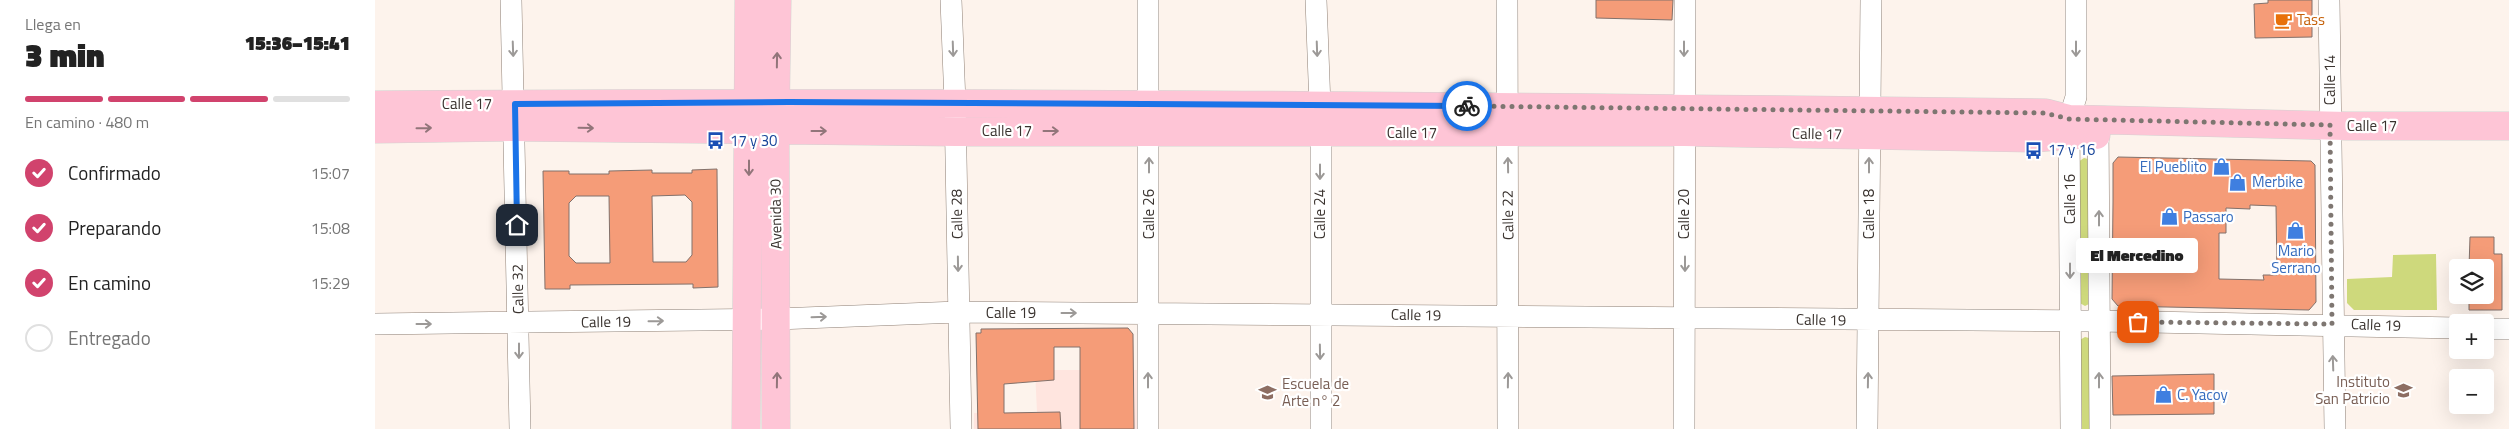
<!DOCTYPE html>
<html lang="es">
<head>
<meta charset="utf-8">
<style>
  :root { --surface:#fff; --page:#f2f2f2; --text:#222; --muted:#767676; --line:#e0e0e0; --accent:#d1436d }
  body { margin:0; font-family:"Titillium Web",sans-serif; background:var(--page); color:var(--text); height:100vh; display:flex; flex-direction:column; font-size:19px; white-space:nowrap }
  * { box-sizing:border-box; margin:0 }
  p { font-size:16px; color:var(--muted) }
  .icon { flex:none; width:28px; height:28px; fill:none; stroke:currentColor; stroke-width:2; stroke-linecap:round; stroke-linejoin:round }
  .map { position:relative; flex:1; overflow:hidden }
  .sheet { display:flex; flex-direction:column; background:var(--surface); width:375px }
  .sheet>* { flex:none }
  .fabs { position:absolute; left:2074px; top:259px; display:grid; gap:10px }
  .fabs a { display:grid; place-items:center; width:45px; height:45px; border-radius:5px; background:var(--surface); box-shadow:0 5px 20px #0002; font-size:25px }
  .pin { position:absolute; display:grid; place-items:center; width:42px; height:42px; color:#fff; margin:-21px; border-radius:10px; box-shadow:0 2px 8px #0006 }
  .courier { position:absolute; display:grid; place-items:center; width:50px; height:50px; margin:-25px; border:4px solid #1a73e8; border-radius:50%; background:#fff; color:#222; box-shadow:0 1px 6px #0007 }
  .bubble { position:absolute; height:35px; border-radius:5px; background:var(--surface); box-shadow:0 5px 20px #0002; font-size:16px; font-weight:800; line-height:35px; text-align:center }
  .head em { font-style:normal; font-weight:800 }
  .head div { display:flex; flex-direction:column-reverse }
  .head { display:flex; align-items:center; justify-content:space-between; height:85px; padding:0 25px }
  h1 { font-size:32px; font-weight:800; line-height:38px }
  .bar { display:grid; grid-template-columns:repeat(4,1fr); gap:8px 5px; align-content:center; height:60px; padding:0 25px }
  .bar i { height:6px; border-radius:4px; background:var(--line) }
  .bar .current { background:var(--accent) }
  .bar p { grid-column:span 4 }
  ol { padding:0 25px; list-style:none }
  li { display:flex; align-items:center; gap:15px; height:55px }
  li p { margin-inline-start:auto }
  li .icon { padding:5px; border-radius:50%; background:var(--accent); color:#fff; stroke-width:4 }
  li:last-child { color:var(--muted) }
  li i { width:28px; height:28px; border:2px solid var(--line); border-radius:50% }
  main { display:flex; flex:1; min-height:0 }
  .map>svg:first-child { display:block }
  .commercial { fill:#ffe5df }
  .green { fill:#ced97c }
  .building { fill:#f59c78; stroke:#82716b; fill-rule:evenodd }
  .lines { fill:none; stroke-linecap:round; stroke-linejoin:round }
  .minor-casing { stroke:#8f8076; stroke-width:22 }
  .major-casing { stroke:#d4d2d1; stroke-width:29 }
  .minor { stroke:#fff; stroke-width:21 }
  .major { stroke:#fec5d6; stroke-width:28 }
  .oneway { stroke:#9c9997 }
  .oneway2 { stroke:#92757a }
  .done { stroke:#7e7671; stroke-width:5; stroke-dasharray:0 9 }
  .route { stroke:#1a73e8; stroke-width:6 }
  .labels { text-anchor:middle; stroke-width:4.5; stroke-linejoin:round; paint-order:stroke }
  .food-label { font-size:15px; fill:#c56008; stroke:#fff; text-anchor:start }
  .street-label { font-size:15px; fill:#3a332f; stroke:#fff }
  .transit-label { font-size:15px; fill:#164399; stroke:#fff; text-anchor:start }
  .shop-label { font-size:15px; fill:#366cbe; stroke:#fff; text-anchor:start }
  .education-label { font-size:15px; fill:#785e54; stroke:#fff; text-anchor:end }
</style>
</head>
<body>
<main>
<section class="sheet">
<div class="head"><div><h1>3 min</h1><p>Llega en</p></div><em>15:36–15:41</em></div>
<div class="bar"><i class="current"></i><i class="current"></i><i class="current"></i><i></i><p>En camino · 480 m</p></div>
<ol>
<li><svg class="icon" aria-label="check" viewBox="0 0 24 24"><path d="M5 12l5 5 9-10"/></svg>Confirmado<p>15:07</p></li>
<li><svg class="icon" aria-label="check" viewBox="0 0 24 24"><path d="M5 12l5 5 9-10"/></svg>Preparando<p>15:08</p></li>
<li><svg class="icon" aria-label="check" viewBox="0 0 24 24"><path d="M5 12l5 5 9-10"/></svg>En camino<p>15:29</p></li>
<li><i></i>Entregado</li>
</ol>
</section>
<div class="map">
<svg width="2134" height="429" viewBox="0 0 2134 429">
  <rect width="100%" height="100%" fill="#fdf3ec"/>
  <path class="commercial" d="M660 370H762V429H599V413L662 412Z"/>
  <path class="green" d="M1709 158 1713 159 1714 304 1710 306 1703 302V162Z
    M2061 254 2062 310H1979L1972 303V279L2017 277 2018 255Z
    M1710 337 1714 338 1718 429H1703V341Z"/>
  <path class="building" d="M1221 0H1298L1297 20 1221 18Z
    M1893 0H1937V37L1880 38 1879 4 1893 3Z
    M1743 157 1936 161 1940 165 1941 302 1934 310 1743 306 1737 299 1738 202V163ZM1875 205 1901 206 1902 275H1888L1889 280 1844 279V233H1851V208L1875 209Z
    M342 169 343 287 318 288V284L195 285V289H170L168 171H194V174H234V171L277 170V173H317V170ZM310 195 317 202V255L311 262H278L277 196ZM201 196H234L235 263H201L194 256V203Z
    M2095 237H2119V254H2127V310H2094V295H2110V268H2094Z
    M753 328 758 334 759 429H705V347H679V380L629 384V413L685 412 686 429H603L601 333H606V329Z
    M1839 374V414L1738 415 1737 376Z"/>
  <g class="lines">
    <defs>
      <path id="minor" d="M136 0 145 429
        M576 0 580 103 586 429
        M773 0V429
        M941 0 946 133V429
        M1132 0 1133 429
        M1954 0 1960 429
        M1723 120 1725 429
        M0 324 402 319 583 312 1724 321 2082 328
        M2110 329H2134
        M1309 429 1310 0
        M1492 429 1496 0
        M1696 429 1694 119 1701 97V0"/>
      <path id="major" d="M0 105C557 101 1114 106 1671 113L1694 119 1971 126H2134
        M0 129 139 127 581 132H1309L1660 138 1695 135H1721
        M371 429 374 0
        M401 429 400 130 402 0"/>
    </defs>
    <use href="#minor" class="minor-casing"/>
    <use href="#major" class="major-casing"/>
    <use href="#minor" class="minor"/>
    <use href="#major" class="major"/>
  </g>
  <defs><path id="oneway-shaft" d="M-6 0H5M1.5-3L5.5 0L1.5 3" fill="none" stroke-width="1.6" stroke-linecap="round" stroke-linejoin="round" transform="scale(1.25)"/></defs>
  <g class="oneway">
    <use href="#oneway-shaft" transform="translate(138 49) rotate(88)"/>
    <use href="#oneway-shaft" transform="translate(578 49) rotate(88)"/>
    <use href="#oneway-shaft" transform="translate(942 49) rotate(88)"/>
    <use href="#oneway-shaft" transform="translate(1309 49) rotate(90)"/>
    <use href="#oneway-shaft" transform="translate(1701 49) rotate(90)"/>
    <use href="#oneway-shaft" transform="translate(774 165) rotate(-90)"/>
    <use href="#oneway-shaft" transform="translate(1133 165) rotate(-91)"/>
    <use href="#oneway-shaft" transform="translate(1494 165) rotate(-90)"/>
    <use href="#oneway-shaft" transform="translate(945 172) rotate(90)"/>
    <use href="#oneway-shaft" transform="translate(1724 218) rotate(-90)"/>
    <use href="#oneway-shaft" transform="translate(583 264) rotate(89)"/>
    <use href="#oneway-shaft" transform="translate(1310 264) rotate(90)"/>
    <use href="#oneway-shaft" transform="translate(1695 271) rotate(90)"/>
    <use href="#oneway-shaft" transform="translate(694 313)"/>
    <use href="#oneway-shaft" transform="translate(444 317) rotate(-2)"/>
    <use href="#oneway-shaft" transform="translate(281 321) rotate(-1)"/>
    <use href="#oneway-shaft" transform="translate(49 324)"/>
    <use href="#oneway-shaft" transform="translate(144 351) rotate(90)"/>
    <use href="#oneway-shaft" transform="translate(945 352) rotate(89)"/>
    <use href="#oneway-shaft" transform="translate(1958 363) rotate(-92)"/>
    <use href="#oneway-shaft" transform="translate(773 380) rotate(-90)"/>
    <use href="#oneway-shaft" transform="translate(1133 380) rotate(-89)"/>
    <use href="#oneway-shaft" transform="translate(1493 380) rotate(-89)"/>
    <use href="#oneway-shaft" transform="translate(1724 380) rotate(-90)"/>
  </g>
  <g class="oneway2">
    <use href="#oneway-shaft" transform="translate(402 60) rotate(-89)"/>
    <use href="#oneway-shaft" transform="translate(49 128) rotate(-1)"/>
    <use href="#oneway-shaft" transform="translate(211 128) rotate(1)"/>
    <use href="#oneway-shaft" transform="translate(444 131)"/>
    <use href="#oneway-shaft" transform="translate(676 131)"/>
    <use href="#oneway-shaft" transform="translate(374 168) rotate(90)"/>
    <use href="#oneway-shaft" transform="translate(402 380) rotate(-89)"/>
  </g>
  <g class="lines">
    <path class="done" d="M1092 106 1670 113 1694 119 1955 125 1957 324 1763 322"/>
    <path class="route" d="M142 225 140 104 414 102 1092 106"/>
  </g>
  <defs>
    <symbol id="cafe-bare" viewBox="-9 -9 18 18"><path d="M-5.5-4.5H6V0H3Q3 3.5 0 3.5H-2.5Q-5.5 3.5-5.5 0ZM3-3.2v2h1.7v-2ZM-6 4.5H4V6H-6Z" fill="#e8710a" stroke="#fff" stroke-width="2.5" paint-order="stroke"/></symbol>
    <symbol id="bus-bare" viewBox="-9 -9 18 18"><path d="M-5-6H5V4H4V6H2V4H-2V6H-4V4H-5ZM-3.5-4V0h7V-4ZM-3.5 1.2v1.5H-2V1.2ZM2 1.2v1.5H3.5V1.2Z" fill="#1a4fb4" stroke="#fff" stroke-width="2.5" paint-order="stroke"/></symbol>
    <symbol id="shop-bare" viewBox="-9 -9 18 18"><path d="M-5-2.5h2.3a2.7 3.5 0 0 1 5.4 0H5L5.5 6h-11ZM-1.5-2.5h3a1.5 2.3 0 0 0-3 0Z" fill="#3f7fe0" stroke="#fff" stroke-width="2.5" paint-order="stroke"/></symbol>
    <symbol id="school-bare" viewBox="-9 -9 18 18"><path d="M0-5L7-2L0 1L-7-2ZM-4 1L0 2.5L4 1V4Q0 6-4 4Z" fill="#8d6e63" stroke="#fff" stroke-width="2.5" paint-order="stroke"/></symbol>
  </defs>
  <g fill-rule="evenodd">
    <use href="#cafe-bare" x="1896" y="8" width="25" height="25"/>
    <use href="#bus-bare" x="328" y="128" width="25" height="25"/>
    <use href="#bus-bare" x="1646" y="138" width="25" height="25"/>
    <use href="#shop-bare" x="1834" y="154" width="25" height="25"/>
    <use href="#shop-bare" x="1850" y="170" width="25" height="25"/>
    <use href="#shop-bare" x="1782" y="204" width="25" height="25"/>
    <use href="#shop-bare" x="1908" y="218" width="25" height="25"/>
    <use href="#school-bare" x="2016" y="378" width="25" height="25"/>
    <use href="#school-bare" x="880" y="380" width="25" height="25"/>
    <use href="#shop-bare" x="1776" y="382" width="25" height="25"/>
  </g>
  <g class="labels">
    <g class="food-label">
      <text x="1922" y="25">Tass</text>
    </g>
    <g class="street-label">
      <text transform="translate(1955 80) rotate(-90)" y="5">Calle 14</text>
      <text x="92" y="109">Calle 17</text>
      <text x="1997" y="131">Calle 17</text>
      <text x="632" y="136">Calle 17</text>
      <text x="1037" y="138">Calle 17</text>
      <text transform="translate(1442 134) rotate(1)" y="5">Calle 17</text>
      <text transform="translate(1695 199) rotate(-90)" y="5">Calle 16</text>
      <text transform="translate(401 214) rotate(-91)" y="5">Avenida 30</text>
      <text transform="translate(582 214) rotate(-91)" y="5">Calle 28</text>
      <text transform="translate(774 214) rotate(-90)" y="5">Calle 26</text>
      <text transform="translate(945 214) rotate(-90)" y="5">Calle 24</text>
      <text transform="translate(1309 214) rotate(-90)" y="5">Calle 20</text>
      <text transform="translate(1494 214) rotate(-90)" y="5">Calle 18</text>
      <text transform="translate(1133 215) rotate(-91)" y="5">Calle 22</text>
      <text transform="translate(143 289) rotate(-91)" y="5">Calle 32</text>
      <text x="636" y="318">Calle 19</text>
      <text transform="translate(1041 315) rotate(1)" y="5">Calle 19</text>
      <text transform="translate(1446 320) rotate(1)" y="5">Calle 19</text>
      <text transform="translate(231 322) rotate(-1)" y="5">Calle 19</text>
      <text transform="translate(2001 325) rotate(2)" y="5">Calle 19</text>
    </g>
    <g class="transit-label">
      <text x="355" y="146">17 y 30</text>
      <text x="1673" y="155">17 y 16</text>
    </g>
    <g class="shop-label">
      <text x="1832" y="172" text-anchor="end">El Pueblito</text>
      <text x="1877" y="187">Merbike</text>
      <text x="1808" y="222">Passaro</text>
      <text x="1921" y="256" text-anchor="middle">Mario<tspan x="1921" dy="17">Serrano</tspan></text>
      <text x="1802" y="400">C. Yacoy</text>
    </g>
    <g class="education-label">
      <text x="2015" y="387">Instituto<tspan x="2015" dy="17">San Patricio</tspan></text>
      <text x="907" y="389" text-anchor="start">Escuela de<tspan x="907" dy="17">Arte n° 2</tspan></text>
    </g>
  </g>
</svg>
<div class="fabs">
<a><svg class="icon" aria-label="layers" viewBox="0 0 24 24"><path d="M12 4l9 5-9 5-9-5zM3 14l9 5 9-5"/></svg></a>
<a>+</a>
<a>−</a>
</div>
<div class="pin" style="left:1763px;top:322px;background:#ea580c"><svg class="icon" aria-label="bag" viewBox="0 0 24 24"><path d="M5 8h14l-1 12H6zM9 8a3 3 0 0 1 6 0"/></svg></div>
<div class="pin" style="left:142px;top:225px;background:#1f2937"><svg class="icon" aria-label="home" viewBox="0 0 24 24"><path d="M3 11l9-7 9 7M6 9v11h12V9"/></svg></div>
<div class="courier" style="left:1092px;top:106px"><svg class="icon" aria-label="bike" viewBox="0 0 24 24"><circle cx="6" cy="16" r="4"/><circle cx="18" cy="16" r="4"/><path d="M6 16l4-8h5l3 8M10 8l3 8H6M13 5h3"/></svg></div>
<div class="bubble" style="left:1701px;top:238px;width:122px">El Mercedino</div>
</div>
</main>
</body>
</html>
